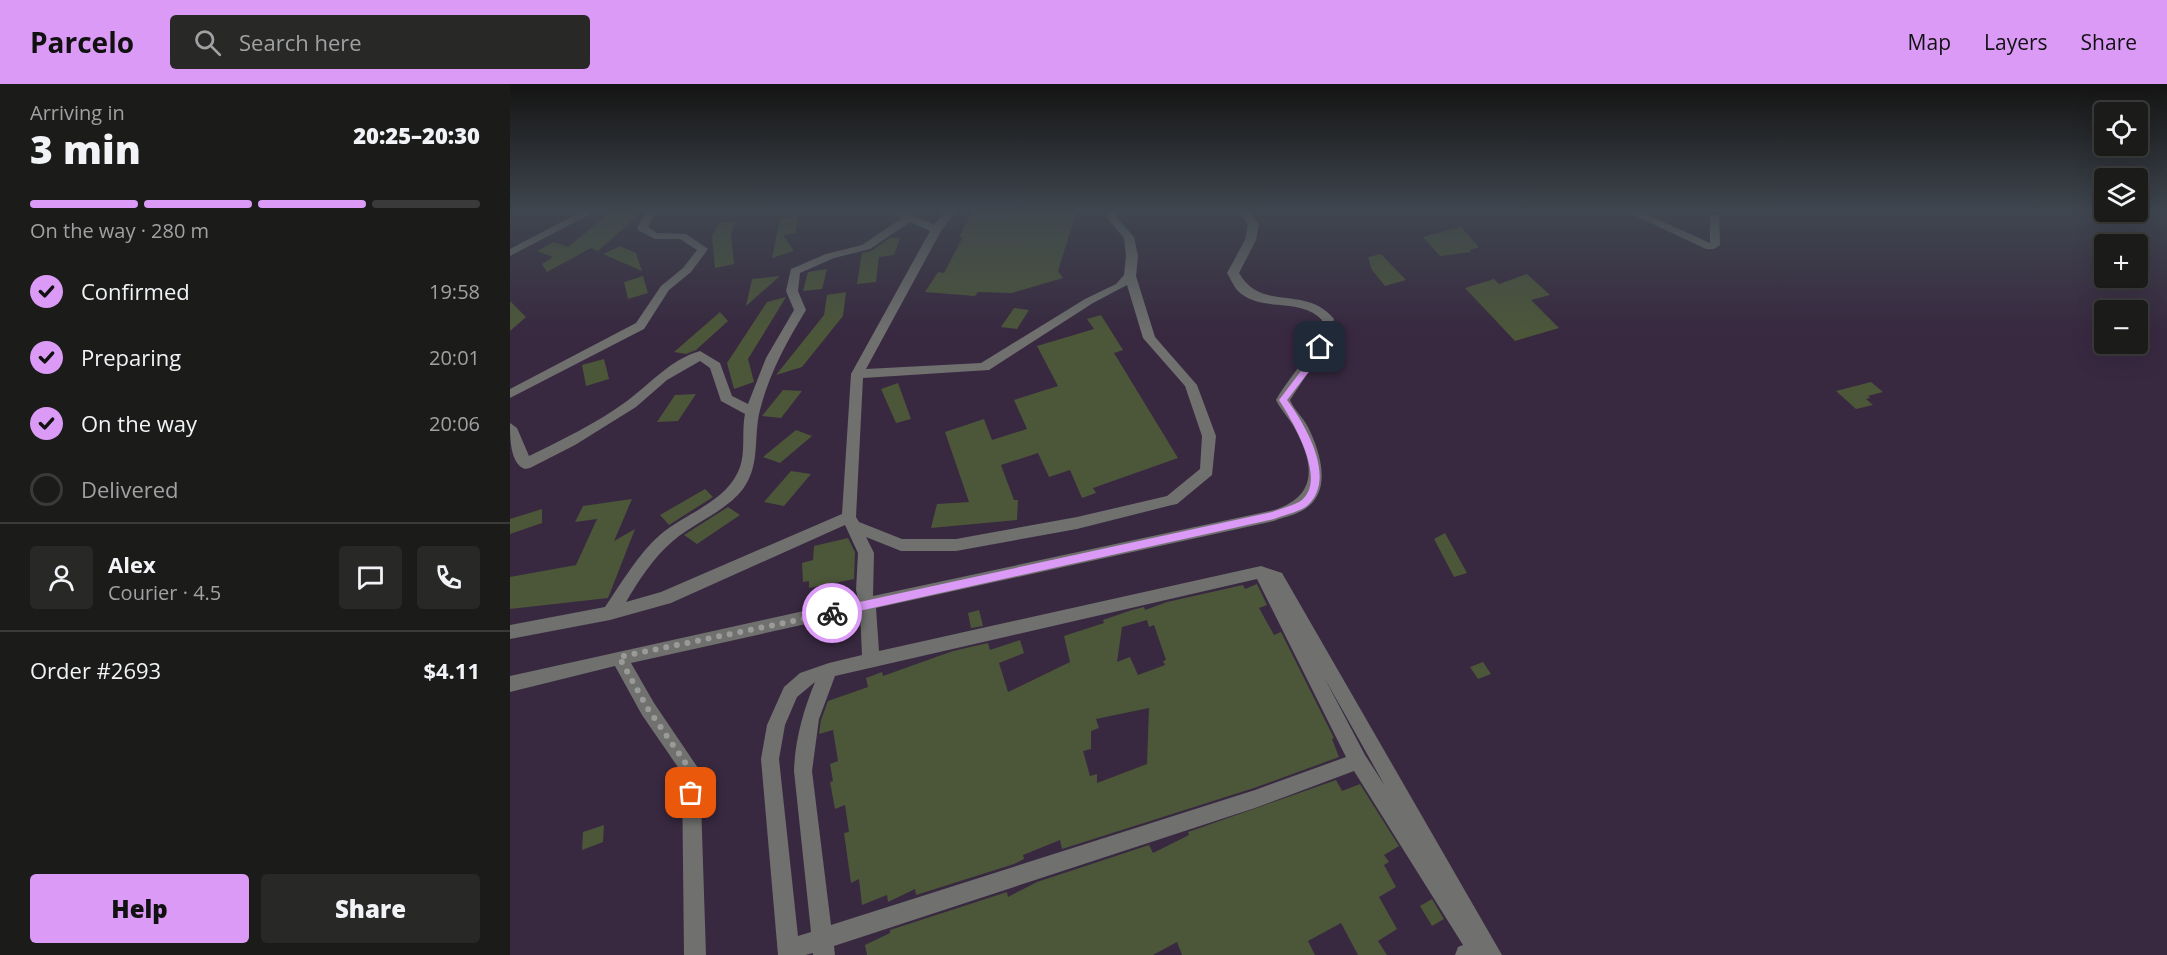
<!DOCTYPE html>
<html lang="en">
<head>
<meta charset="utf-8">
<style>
  :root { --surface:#1b1c1a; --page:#282927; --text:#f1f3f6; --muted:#a0a1a2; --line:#393a39; --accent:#da9af6 }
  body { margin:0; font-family:"Open Sans",sans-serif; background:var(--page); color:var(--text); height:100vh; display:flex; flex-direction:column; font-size:22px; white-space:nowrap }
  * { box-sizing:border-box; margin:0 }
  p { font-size:20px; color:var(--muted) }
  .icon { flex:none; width:33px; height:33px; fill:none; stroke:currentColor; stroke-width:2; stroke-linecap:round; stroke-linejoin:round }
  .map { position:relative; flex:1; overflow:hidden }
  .side { display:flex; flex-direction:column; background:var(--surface); width:510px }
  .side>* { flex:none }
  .fabs { position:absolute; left:1584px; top:18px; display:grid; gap:12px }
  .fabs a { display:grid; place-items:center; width:54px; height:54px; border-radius:6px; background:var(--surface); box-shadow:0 6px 24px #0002,0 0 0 2px var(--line); font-size:30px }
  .pin { position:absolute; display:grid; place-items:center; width:51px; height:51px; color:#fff; margin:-26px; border-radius:12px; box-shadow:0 3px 9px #0006 }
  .courier { position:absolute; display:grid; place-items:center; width:60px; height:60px; margin:-30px; border:4px solid #da9af6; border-radius:50%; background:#fff; color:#222; box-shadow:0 2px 8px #0007 }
  .overview em { font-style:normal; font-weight:800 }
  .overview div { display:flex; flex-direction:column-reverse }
  .overview { display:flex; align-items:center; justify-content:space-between; height:102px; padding:0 30px }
  h1 { font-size:39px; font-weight:800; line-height:45px }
  .bar { display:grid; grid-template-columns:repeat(4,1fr); gap:9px 6px; align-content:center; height:72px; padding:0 30px }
  .bar i { height:8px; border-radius:4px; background:var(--line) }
  .bar .selected { background:var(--accent) }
  .bar p { grid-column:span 4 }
  .line { display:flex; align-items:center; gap:15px; padding:0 30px; border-top:2px solid var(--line) }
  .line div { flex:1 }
  .round { display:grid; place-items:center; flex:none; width:63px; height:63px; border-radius:6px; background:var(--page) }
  ol { padding:0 30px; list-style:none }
  li { display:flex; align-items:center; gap:18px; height:66px }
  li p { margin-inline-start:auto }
  li .icon { padding:6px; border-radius:50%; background:var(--accent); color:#111; stroke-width:4 }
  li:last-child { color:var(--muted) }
  li i { width:33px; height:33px; border:3px solid var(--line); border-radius:50% }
  .button { display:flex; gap:12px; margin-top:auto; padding:12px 30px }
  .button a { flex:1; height:69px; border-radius:6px; background:var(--accent); color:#111; font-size:24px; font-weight:800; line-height:69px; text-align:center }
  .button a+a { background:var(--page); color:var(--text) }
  header { display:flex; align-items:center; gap:36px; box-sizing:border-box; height:84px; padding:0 30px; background:var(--accent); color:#111 }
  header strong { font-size:28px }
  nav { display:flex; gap:33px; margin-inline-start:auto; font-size:21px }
  .search { width:420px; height:54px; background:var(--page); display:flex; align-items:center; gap:15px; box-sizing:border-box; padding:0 21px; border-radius:6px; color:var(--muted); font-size:22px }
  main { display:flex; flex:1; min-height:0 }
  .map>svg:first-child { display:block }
  .green { fill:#382940; fill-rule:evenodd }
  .building { fill:#4c5639; fill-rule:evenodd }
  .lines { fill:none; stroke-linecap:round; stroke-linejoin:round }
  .minor { fill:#70706f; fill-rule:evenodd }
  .route { fill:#da9af6 }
  .done { stroke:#9a9b99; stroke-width:6; stroke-dasharray:0 10.8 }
</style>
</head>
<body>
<header>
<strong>Parcelo</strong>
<div class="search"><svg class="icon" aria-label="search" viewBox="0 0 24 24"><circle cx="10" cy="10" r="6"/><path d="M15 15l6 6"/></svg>Search here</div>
<nav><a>Map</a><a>Layers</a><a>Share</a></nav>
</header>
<main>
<section class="side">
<div class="overview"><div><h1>3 min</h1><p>Arriving in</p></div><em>20:25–20:30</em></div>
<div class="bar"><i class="selected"></i><i class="selected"></i><i class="selected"></i><i></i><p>On the way · 280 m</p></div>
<ol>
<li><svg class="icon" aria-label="check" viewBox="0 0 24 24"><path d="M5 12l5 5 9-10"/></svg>Confirmed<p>19:58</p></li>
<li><svg class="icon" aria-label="check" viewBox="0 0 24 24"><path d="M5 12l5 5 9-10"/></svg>Preparing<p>20:01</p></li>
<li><svg class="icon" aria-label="check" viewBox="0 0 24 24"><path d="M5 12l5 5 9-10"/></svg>On the way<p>20:06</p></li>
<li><i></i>Delivered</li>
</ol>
<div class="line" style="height:108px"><a class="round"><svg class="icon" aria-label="person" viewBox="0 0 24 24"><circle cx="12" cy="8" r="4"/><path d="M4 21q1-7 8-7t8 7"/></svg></a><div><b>Alex</b><p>Courier · 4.5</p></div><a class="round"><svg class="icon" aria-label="chat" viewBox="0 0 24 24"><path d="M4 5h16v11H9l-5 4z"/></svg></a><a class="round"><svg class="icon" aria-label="phone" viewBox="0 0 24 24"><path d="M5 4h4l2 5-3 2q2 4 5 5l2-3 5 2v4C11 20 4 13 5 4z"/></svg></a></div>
<div class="line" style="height:78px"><div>Order #2693</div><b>$4.11</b></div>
<div class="button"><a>Help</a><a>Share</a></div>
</section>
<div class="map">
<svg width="1657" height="871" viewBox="0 0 1657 871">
  <rect width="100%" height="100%" fill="#242522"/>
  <path class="green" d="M0 126H1657V871H0ZM1594 160H1628V194H1594ZM1594 226H1628V260H1594Z"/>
  <path class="building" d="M103 126H134L88 167 81 164 37 188 32 180 43 173 27 167 44 158 58 163Z
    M463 126H567L548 187 553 194 502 209 468 208 465 212 415 208 428 188 434 189 453 153H449Z
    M288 132 285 149 273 151 284 167 262 174 270 135Z
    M226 137 221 149 224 180 205 184 202 152 209 139Z
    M951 143 969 163 960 166 961 168 930 172 913 153Z
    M380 154H390L384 171 369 173 366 198 347 200 352 169 361 167Z
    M110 162 126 169 132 187 93 170Z
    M871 170 896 196 875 202 862 186 858 173Z
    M317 185 312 205 293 207 298 188Z
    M1017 190 1040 211 1021 216 1049 244 1005 257 955 204 984 195 989 200Z
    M133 192 138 209 118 215 114 198Z
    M270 192 236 222 242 195Z
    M336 208 333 232 292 283 266 291 314 231 317 211Z
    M276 213 238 275 244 298 224 305 217 279 257 218Z
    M0 217 16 233 0 247Z
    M504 224 519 226 507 245 491 243Z
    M210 228 218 237 186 266 176 270 164 268Z
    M591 231 613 266 604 269 668 374 583 404 586 409 572 414 560 386 539 393 528 369 491 381 504 416H508L507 436 421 444 427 420 459 418 435 348 474 335 482 356 517 345 504 316 548 302 527 262 584 245 577 235Z
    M94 275 99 295 76 302 72 281Z
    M1361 298 1373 308 1358 312 1360 314 1356 315 1363 321 1346 325 1326 307Z
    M388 299 401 335 386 339 371 305Z
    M273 306 292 307 271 334 252 332Z
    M186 310 168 337 147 338 165 311Z
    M286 346 302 352 270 379 253 373Z
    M281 387 301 390 274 422 254 418Z
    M195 405 203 413 159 441 150 431Z
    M122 415 104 457 125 445 98 514 0 525V493L66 481 87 435 65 438 73 422Z
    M218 423 230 431 187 460 174 451Z
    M32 425V439L0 450V435Z
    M935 449 957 489 944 493 924 455Z
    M338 454 345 468 344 495 299 504V497L293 498 292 479 303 476 304 462Z
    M747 500 757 521 749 524 764 551 771 548 824 654 822 655 829 673 744 704 552 765 550 756 513 771 514 775 504 780 406 811 405 805 378 818 377 811 352 821 349 795 341 799 334 749 339 748 335 721 325 725 320 698 323 697 320 680 328 677 323 646 309 650 311 636 318 617 358 603 356 594 372 588 373 592 443 567 478 559 480 566 510 556 514 569 489 579 498 608 560 578 554 552 594 539 593 536 622 526 634 523 635 526 657 518 733 501 735 505ZM637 536 639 543 644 541 656 576 653 577 655 581 628 591 620 573 607 578 612 543ZM639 624 637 680 587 699V690L580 692 573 667 581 665V647L589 644 586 635Z
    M469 526 473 542 461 544 458 529Z
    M973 578 981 590 968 595 960 583Z
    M826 696 832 707 850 700 889 762 874 771 879 778 874 781 886 803 869 813 887 845 868 857 877 871H848L831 839 798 857 805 871H672L667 858 643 871H357L355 861 380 849V846L497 808 498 813 527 798 639 761 643 769 679 751 678 748Z
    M94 741 93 758 72 766 73 748Z
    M922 815 934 835 922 842 910 822Z"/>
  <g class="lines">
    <path class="minor" d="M74 126H88L0 172V165Z
      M137 126H147L138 143 147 149 176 150 198 165 181 188 159 206 134 245 0 314V305L126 239 151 202 173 184 187 166 170 155H145L128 146 127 144Z
      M377 126H391L424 141 436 126H447L431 147 356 285 471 279 575 215 606 200 614 191 616 172 614 154 597 134 598 126H608L607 134 624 153 628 172 626 192 645 253 687 301 706 352 702 391 667 420 662 421 567 445 446 467H391L356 453 364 469 363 512 764 426C809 412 804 379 784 343 779 334 771 326 766 316 782 288 806 268 812 236 789 212 750 230 727 206 723 201 720 194 717 189L735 156 738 140 727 126H739L749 140 746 156 729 189C752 229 796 200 824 235L817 260 780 316C784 326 793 333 798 343 810 367 823 407 795 425 786 431 774 433 764 437L366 524 369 567 751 482 772 489 992 871H945L948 863 953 861 844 687 745 724 324 862 325 871H303V869L295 871H268L251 675 257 641 274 603 290 589 319 579 352 571 350 528 121 579 144 619 190 687 196 871H174L172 689 132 631 105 582 0 608V592L348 515 346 506 348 469 335 441 161 519 100 536 0 555V541L95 523C112 498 128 470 151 450 175 430 212 419 227 390 237 372 231 350 235 330L211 317 200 284 190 277 157 296 126 323 65 361 20 384 15 385C0 380 0 353 0 339L7 344 19 372C52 356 87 339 117 317 140 300 161 275 190 267L210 279 222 312 238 320 256 274 284 226 276 207 281 185 316 170 352 161 392 134ZM400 138 420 147 341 290 332 430 151 508 116 518C129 496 143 474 163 457 185 438 215 428 233 405 251 380 243 353 250 326 259 290 277 257 296 226L288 207 290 189 324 174 360 165ZM617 201 633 254 675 302 692 352 690 385 657 412 567 433 446 455H392L349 438 346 433 353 294 479 286 583 219ZM747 495 836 673 745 706 321 841 302 687 309 635 325 592ZM814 593 875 702 855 671ZM305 598C293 627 285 656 284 687L301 848 288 852 269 675 275 641 287 613Z
      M1113 126H1127L1200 159V132L1209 130 1210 161 1204 165H1196Z"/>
  </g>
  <linearGradient id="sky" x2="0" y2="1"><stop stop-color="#141413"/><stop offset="0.51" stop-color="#3f464f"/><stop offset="1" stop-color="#3f464f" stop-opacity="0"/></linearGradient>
  <rect width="1657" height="248" fill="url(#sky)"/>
  <path class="route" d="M807 261 814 263 804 281 777 316C795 340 827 394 798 421 790 428 774 431 764 435L322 533 318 532V526L322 524 762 428C770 425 781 422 789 418 820 399 782 336 769 316L797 279Z"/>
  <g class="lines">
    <path class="done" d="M181 709V687L138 625 109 573 322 529"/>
  </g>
</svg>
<div class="fabs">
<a><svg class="icon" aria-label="locate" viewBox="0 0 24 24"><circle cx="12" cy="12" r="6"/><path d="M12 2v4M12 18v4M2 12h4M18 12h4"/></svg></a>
<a><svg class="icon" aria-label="layers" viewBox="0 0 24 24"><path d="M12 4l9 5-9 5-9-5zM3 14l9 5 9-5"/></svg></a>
<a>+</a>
<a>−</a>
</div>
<div class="pin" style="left:181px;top:709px;background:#ea580c"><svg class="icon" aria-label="bag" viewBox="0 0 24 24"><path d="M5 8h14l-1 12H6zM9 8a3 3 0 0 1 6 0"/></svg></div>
<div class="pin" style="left:810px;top:263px;background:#1f2937"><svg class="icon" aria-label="home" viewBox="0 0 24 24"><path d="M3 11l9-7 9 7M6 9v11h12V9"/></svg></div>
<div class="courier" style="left:322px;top:529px"><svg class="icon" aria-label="bike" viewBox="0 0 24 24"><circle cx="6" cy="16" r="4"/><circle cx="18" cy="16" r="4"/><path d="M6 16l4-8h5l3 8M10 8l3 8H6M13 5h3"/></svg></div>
</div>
</main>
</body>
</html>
